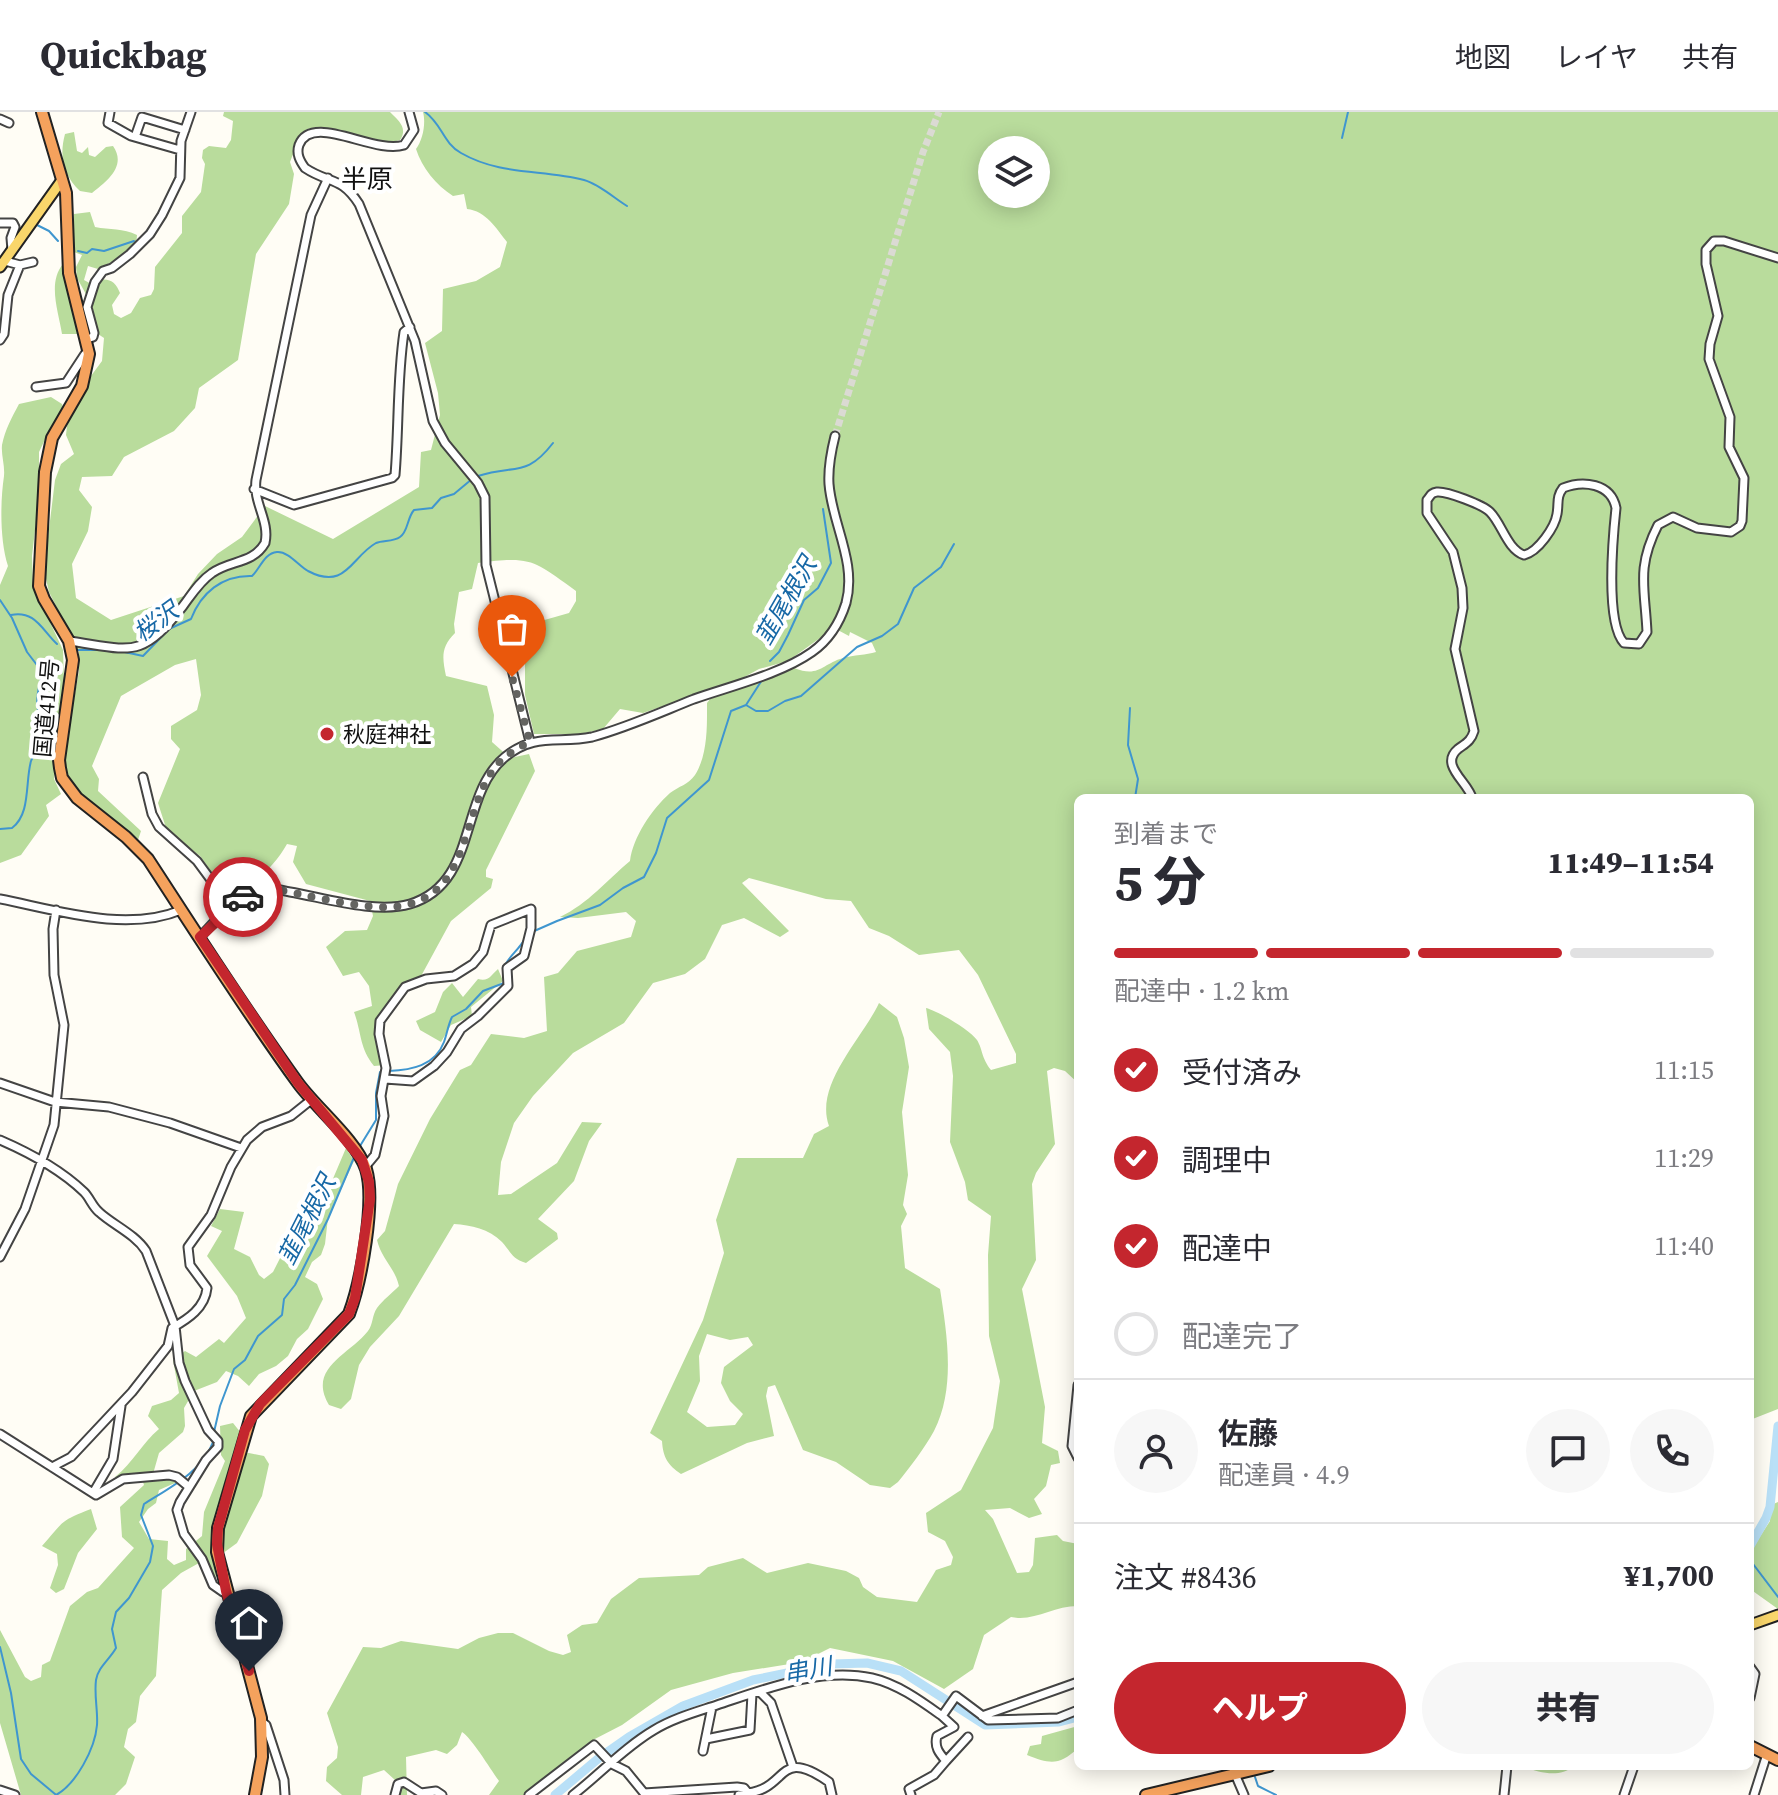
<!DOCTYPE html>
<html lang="ja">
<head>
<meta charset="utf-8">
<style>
  :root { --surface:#fff; --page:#f7f7f7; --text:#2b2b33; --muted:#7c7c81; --line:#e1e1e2; --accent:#c4262e }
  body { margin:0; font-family:"Source Serif 4","Noto Sans JP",serif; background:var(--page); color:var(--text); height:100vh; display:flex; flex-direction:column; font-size:30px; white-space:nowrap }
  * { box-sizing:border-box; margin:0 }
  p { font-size:26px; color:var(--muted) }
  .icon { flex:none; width:44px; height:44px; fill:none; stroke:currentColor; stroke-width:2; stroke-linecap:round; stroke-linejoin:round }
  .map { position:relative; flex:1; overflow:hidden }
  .drawer { position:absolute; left:1074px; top:682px; width:680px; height:976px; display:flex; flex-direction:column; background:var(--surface); border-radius:12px; box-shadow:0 4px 20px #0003 }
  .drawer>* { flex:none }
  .fabs { position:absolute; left:978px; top:24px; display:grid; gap:16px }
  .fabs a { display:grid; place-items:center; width:72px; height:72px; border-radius:50%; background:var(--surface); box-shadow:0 4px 20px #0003; font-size:40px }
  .pin { position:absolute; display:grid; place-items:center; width:68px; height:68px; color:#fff; margin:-82px -34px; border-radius:50% 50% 50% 0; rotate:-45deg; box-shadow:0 0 8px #0007 }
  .pin .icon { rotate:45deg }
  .courier { position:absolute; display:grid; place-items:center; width:80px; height:80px; margin:-40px; border:6px solid #c4262e; border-radius:50%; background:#fff; color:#222; box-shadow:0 2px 10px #0007 }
  .summary em { font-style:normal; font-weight:800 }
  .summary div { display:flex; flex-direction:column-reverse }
  .summary { display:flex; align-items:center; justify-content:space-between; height:136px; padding:0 40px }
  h1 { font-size:52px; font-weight:800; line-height:60px }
  .bar { display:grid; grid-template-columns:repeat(4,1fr); gap:12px 8px; align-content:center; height:96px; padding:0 40px }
  .bar i { height:10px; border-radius:6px; background:var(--line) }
  .bar .selected { background:var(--accent) }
  .bar p { grid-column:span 4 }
  .line { display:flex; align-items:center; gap:20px; padding:0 40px; border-top:2px solid var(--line) }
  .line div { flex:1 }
  .round { display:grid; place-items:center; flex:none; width:84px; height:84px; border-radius:42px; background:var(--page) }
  ol { padding:0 40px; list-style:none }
  li { display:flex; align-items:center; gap:24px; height:88px }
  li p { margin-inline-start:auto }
  li .icon { padding:8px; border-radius:50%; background:var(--accent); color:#fff; stroke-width:4 }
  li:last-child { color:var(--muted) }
  li i { width:44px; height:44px; border:4px solid var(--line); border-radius:50% }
  .cta { display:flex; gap:16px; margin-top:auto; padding:16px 40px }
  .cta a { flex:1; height:92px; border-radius:48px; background:var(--accent); color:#fff; font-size:32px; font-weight:800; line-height:92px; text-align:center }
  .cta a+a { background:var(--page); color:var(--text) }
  header { display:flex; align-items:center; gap:48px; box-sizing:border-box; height:112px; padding:0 40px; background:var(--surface); border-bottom:2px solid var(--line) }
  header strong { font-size:38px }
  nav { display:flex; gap:44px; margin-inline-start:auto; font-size:28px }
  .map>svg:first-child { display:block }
  .forest { fill:#b9dc9c; fill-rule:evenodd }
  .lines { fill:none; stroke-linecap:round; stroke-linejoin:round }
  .stream { stroke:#3f96cf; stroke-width:2 }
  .river { stroke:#b9e0f7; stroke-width:9 }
  .minor-tunnel { stroke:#dbdad3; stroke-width:7; stroke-dasharray:7 3.5; stroke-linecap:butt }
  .minor-casing { stroke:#444; stroke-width:11 }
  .major-casing { stroke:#222; stroke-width:13 }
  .highway-casing { stroke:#222; stroke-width:14 }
  .minor { stroke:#fff; stroke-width:7 }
  .major { stroke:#f9d66b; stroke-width:9 }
  .highway { stroke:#f5a25d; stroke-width:10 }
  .done { stroke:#646461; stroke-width:8; stroke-dasharray:0 14.4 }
  .route { stroke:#c4262e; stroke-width:10 }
  .poi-dot { fill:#c4262e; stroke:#fff; stroke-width:3 }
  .labels { text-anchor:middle; stroke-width:8; stroke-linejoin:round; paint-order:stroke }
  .street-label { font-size:22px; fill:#111; stroke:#fff }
  .poi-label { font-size:22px; fill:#111; stroke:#fff; text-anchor:start }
  .water-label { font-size:24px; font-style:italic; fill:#1768a6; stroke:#fff }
  .quarter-label { font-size:26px; fill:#111; stroke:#fff }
</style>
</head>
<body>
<header>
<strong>Quickbag</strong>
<nav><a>地図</a><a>レイヤ</a><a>共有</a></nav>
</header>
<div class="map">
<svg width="1778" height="1683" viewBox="0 0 1778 1683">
  <rect width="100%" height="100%" fill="#fffdf5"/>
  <path class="forest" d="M224 0H390C399 9 408 16 400 28L388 31 321 15 307 17 300 24 290 50 294 62 289 92 256 142 238 248 199 276 195 296 174 319 124 345 112 364 82 365 79 378 92 395 88 419 72 452 76 486 111 508 184 484 198 462 217 442 242 425 265 394 333 427 419 375 421 340 431 338 440 303 438 281 425 231 442 219 443 177 476 169 500 155 507 130C496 116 486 99 467 97L464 82 453 84C436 73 422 56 416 37 423 28 426 11 423 0H1778V1297L1750 1308V686H1078V971L1065 959 1054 956 1047 959 1055 1032 1036 1061 1032 1072 1036 1148 1022 1177 1045 1295 1042 1331 1058 1339 1060 1351 1051 1353 1046 1374 1034 1387 1042 1402 1029 1406 1010 1396 985 1398 993 1407 1017 1461 1029 1460 1033 1453 1035 1426 1057 1423 1063 1429 1078 1432V1494C1053 1494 1034 1510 1011 1505L984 1523 973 1557 944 1577 893 1549 830 1536 802 1550 733 1561 671 1578 622 1613 591 1629 537 1683H489L499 1669C491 1658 471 1625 462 1620L457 1633 447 1642 436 1638 406 1645 407 1683H396V1669L384 1658 363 1665 361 1683H342L326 1669 327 1655 337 1646 338 1635 327 1601 363 1535 381 1536 401 1529 458 1537 479 1526 498 1521H513L549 1539 563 1543 571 1540 567 1523 582 1513 597 1511 611 1487 639 1466 699 1463 708 1455 743 1446 767 1461 808 1451 846 1459 859 1466 863 1475 877 1485 917 1490 936 1458 951 1453 953 1445 945 1429 928 1420 926 1401 961 1378 993 1316 1000 1269 989 1224 988 1143 991 1104 968 1088 965 1070 950 1030 953 964 950 940 929 917 926 896C938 899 970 918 977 928 983 938 981 945 991 958L1016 951V942L978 863 959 838 919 843 889 824 869 816 851 789 826 787 749 766 742 771 789 819 780 825 744 806 722 813 705 847 685 862 653 871 624 911 573 941 533 984 514 1011 501 1050 498 1083 511 1082 557 1051 582 1010 602 1011 589 1029 574 1069 538 1107 557 1121 558 1127 526 1151C512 1147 511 1140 502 1130 489 1117 471 1113 454 1112L399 1204 370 1235 359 1253 351 1287 341 1297 329 1293C307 1256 349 1243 368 1219 373 1213 372 1203 377 1196 383 1188 392 1181 399 1174 395 1156 381 1146 377 1128L385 1119 398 1072 430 1007 460 958 471 953 491 922 524 926 547 919 544 865 558 861 577 839 631 825 636 809 626 800 578 806 560 805C589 791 606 769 630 749 633 725 652 697 670 681 679 674 688 673 695 663 708 642 707 614 707 591L710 587 794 556C819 566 822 552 843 546 854 543 866 543 876 540L872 531 850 520 849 524 834 516 788 549 759 557 739 568 643 601 620 597 603 617 580 622H534L525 583V542L520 518 527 513 569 501 576 489V479C533 448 532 444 478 451L472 477 459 480 454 512 455 521C441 535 442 545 446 564L487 574 494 603 492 630 510 646 529 642 535 659 486 758V765L493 767 491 776 451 809 420 866 404 874 378 907 386 953 374 954C359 935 362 922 354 900L372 894 369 874 359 860 343 864 326 835 345 819 367 818 373 804 370 789 306 772 293 750 297 734 287 732C275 753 256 773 232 779L222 774 200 744 167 719 158 691 180 637 171 627V614L197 598 201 583 196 547 175 553 121 584 92 654 99 667 98 679 141 719 138 728C114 708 67 682 63 649L79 559V540L49 480 44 458 55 368 61 352 74 342 66 323 67 314 88 268 102 249 104 226 98 222 92 193 77 166 76 155 82 143 74 140 72 136 74 102 90 100 95 115C110 118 123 116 137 123 137 143 113 148 98 157L88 154 84 168 95 174 99 168C111 166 116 171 120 181L112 193 114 202 121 206 131 201 140 186 151 183 154 177 155 155 182 121V104L201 80 205 52 202 46 203 38 209 34 226 36 231 28 233 9 223 4ZM992 38H1036V82H992Z
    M74 20 77 39 82 41 88 35 89 43 95 45 106 35 113 34C127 54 107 69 92 81L80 79C63 63 59 44 65 22Z
    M63 152 81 222H62C59 201 47 171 63 152Z
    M51 285 62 292 64 298 51 315 39 340V384L32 444 33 474 63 538 64 568 54 667 61 682 46 693 49 704 21 743 0 751V473L8 454C0 430 0 391 4 364 5 353 1 343 2 333 5 318 12 305 19 292Z
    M498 857 503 869 471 895 472 904 451 913 441 930 420 918 416 909 435 900 443 880 452 871 463 885 478 867C489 870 491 863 498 857Z
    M879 891 897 905 904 926 909 955 902 1000 908 1063 903 1093 907 1102 901 1114 905 1156 940 1177C947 1222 956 1276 934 1319 924 1337 911 1354 898 1370L890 1376 870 1373 836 1350 803 1338 775 1273 768 1275 766 1284 774 1324 747 1331 681 1362C668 1353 663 1346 662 1329L650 1321 703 1208 724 1141 716 1108 737 1046H803L814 1022 829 1014C814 973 862 927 879 891ZM707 1222 730 1228 748 1225 753 1233 724 1255 721 1271 730 1289 743 1302 735 1313 707 1315 687 1300 700 1269 699 1244Z
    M346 1036 354 1049 328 1106 325 1132 321 1143 312 1150 305 1165 317 1172 323 1187 308 1217 297 1227 288 1244 276 1254 259 1262 249 1274 238 1264 226 1259 217 1270 194 1279 184 1296 185 1314 183 1320 159 1341 153 1362 159 1368 175 1367V1371L159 1378 156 1391 148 1397 139 1410 149 1427 168 1429 167 1447 174 1453 186 1448V1437L202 1424 204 1400 225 1349 221 1343 220 1314 233 1311 241 1321 234 1343 249 1341 264 1344 269 1352 262 1384 237 1431 215 1447 216 1467 210 1471 199 1451 181 1461 162 1478 156 1564 140 1584 136 1610 128 1617 124 1635 135 1645 126 1672 115 1683H21L0 1611V1518L25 1565 31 1569 41 1565 42 1553 50 1549 70 1494 87 1480 98 1476 134 1436 122 1425 120 1395 144 1373 141 1364 115 1365C133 1351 142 1331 159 1317L148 1304 152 1294 171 1288 179 1281 173 1248 185 1239 196 1245 219 1227 224 1231 246 1206 237 1184 207 1144 222 1119 211 1114 220 1097 244 1100 234 1137 250 1145 259 1163 264 1167 273 1160 303 1101 313 1094 332 1069Z
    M1778 1390V1497L1750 1477V1440L1770 1409 1771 1393Z
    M91 1397 97 1417 78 1441 64 1477 56 1481 50 1476 58 1453 57 1442 42 1434C64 1409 60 1409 91 1397Z
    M1078 1614V1636C1059 1654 1050 1652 1027 1643L1030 1634 1041 1632 1042 1624Z
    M1521 1654H1574C1558 1667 1539 1660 1521 1654Z"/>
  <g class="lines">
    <path class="stream" d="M425 0C442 12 443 31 461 41 501 64 543 57 584 68 599 72 614 86 627 94
      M1342 26 1348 0
      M37 113 49 119 58 129
      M78 139 87 141 92 137 104 139 134 129
      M478 364C515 352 526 366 553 331
      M0 488 12 506 27 540 43 561C35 584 34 601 48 622 46 633 35 637 31 649 25 670 31 702 12 716L0 717
      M11 503C35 498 42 518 57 532
      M76 538H106
      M120 539 143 544 169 517 191 507C201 481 222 463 252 464 260 457 264 441 277 440 288 439 299 454 308 459 346 479 351 445 376 431 383 428 393 430 400 425 408 420 407 406 414 398L432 396 441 386 454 382 472 367
      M770 549 779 540 788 523 804 488 818 476 831 451 823 397
      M746 593 756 599H768L785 589 801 584 857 535 882 524 898 512 914 476 941 455 954 432
      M1130 596 1128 633 1138 667 1135 686
      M532 820 557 809 600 793 623 776 644 765 656 741 667 706 709 668 731 599 746 593 762 568
      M504 865C500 850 518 840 524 828
      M389 959C411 958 435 954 444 930 447 922 448 913 452 905L466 897 483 879 504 871
      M360 1034 376 1008V981L380 960H383
      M214 1320 220 1294 234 1257 245 1248 258 1224 282 1203 284 1187 295 1173 328 1107 355 1043
      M1750 1448 1778 1485
      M0 1535 11 1581 21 1647 31 1662 55 1682
      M1255 1665 1258 1674 1276 1683
      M56 1683C76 1672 95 1637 97 1613 98 1599 94 1583 96 1568 98 1555 110 1547 116 1536L112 1517 116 1500 129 1486 150 1450 153 1434 141 1403 144 1392C169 1376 202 1360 213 1330"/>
    <path class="river" d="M1750 1434 1766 1406 1770 1395 1778 1314
      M555 1683 599 1646 629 1625 683 1594 753 1568 831 1552 867 1551 901 1559 985 1613 1059 1610 1078 1605"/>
    <path class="minor-tunnel" d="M835 324 923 40 939 0"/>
    <defs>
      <path id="minor" d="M110 0 108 11 131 24 180 38
        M409 0 414 18 404 33C374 43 312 0 299 33 296 42 300 49 305 56 329 72 341 64 359 92L415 229 433 309 445 331 478 371 485 385 486 453 530 630
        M0 7 9 11
        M135 25 142 5 185 18
        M0 111H13L15 115 11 126 12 138
        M5 149 20 153 33 150
        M87 227 93 225 94 221 87 195 95 170 103 159 112 156 130 142 150 122 162 103 180 66 181 29 191 0
        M0 228 4 222 8 183 20 153
        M36 275 66 271 85 242H89
        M254 377 294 393 392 366 395 363C399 315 397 267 404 220L410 215
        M69 529C132 538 141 548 183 494 192 482 200 469 212 461 230 448 253 452 265 431 270 409 253 391 256 368L311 103 328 66
        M143 665 152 702 159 715 197 749 231 795
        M1472 686C1468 670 1439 653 1458 637 1466 631 1471 629 1474 619L1455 537 1463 496 1462 476 1453 440 1427 401V388C1431 383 1431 381 1437 380 1447 379 1483 393 1490 400 1502 412 1507 437 1524 443 1538 440 1555 415 1557 402 1559 391 1556 385 1563 376 1583 368 1611 371 1616 396 1613 424 1605 511 1624 531L1639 532 1647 520C1645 476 1636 456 1658 413L1673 405 1697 416 1731 420 1740 414 1742 409 1744 366 1729 335 1730 305 1709 247 1710 232 1718 204 1706 152V138L1714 129H1724L1778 146
        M0 787C56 798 126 821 181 798
        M200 825C215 810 234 785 254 777 265 773 279 778 290 780 325 786 376 802 410 792 479 771 458 684 505 645 535 620 559 632 592 625 626 616 661 600 694 587 731 574 781 562 812 540 829 528 840 510 846 491 857 450 832 412 829 372 828 356 831 340 835 324
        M0 971 55 990 109 995 170 1011 241 1036
        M0 1028C30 1041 60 1057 84 1080 90 1086 92 1094 99 1100 113 1113 135 1122 146 1139L175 1214 179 1251 185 1269 208 1318 218 1329V1335L206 1348 180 1390 177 1398 184 1422 202 1447 213 1473 223 1480 226 1479
        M365 1055 375 1043 384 1004 381 984 386 956 379 922 380 909 405 875 426 867 454 864 473 852 483 840 491 813 531 797V816L524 844 507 856 508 874 478 904 461 917 447 940 434 954 413 969 385 967
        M0 1145 25 1097 54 1013 64 913 54 863 53 817 56 798
        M1078 1273 1072 1334 1078 1346
        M0 1322 96 1383 123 1367 169 1363 177 1365 189 1375
        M52 1355 71 1345 132 1280 168 1234 172 1216C188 1207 205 1196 207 1176L190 1153 188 1135 211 1103 231 1055 247 1028 262 1015 291 1004 311 988
        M93 1381 113 1347 121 1294
        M242 1534 269 1520
        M1750 1555 1755 1562 1750 1586
        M760 1580 771 1591 793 1655
        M982 1604 1078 1570
        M261 1609 266 1613 284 1668 285 1683
        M706 1627 750 1618 752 1582
        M703 1639 712 1595
        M946 1649 968 1625
        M1235 1662 1244 1683
        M0 1678 15 1683
        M748 1681C789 1676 777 1634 829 1670L832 1683
        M395 1683 398 1672 404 1670 421 1681 436 1679 442 1683
        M529 1683 594 1633 612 1652 626 1659 644 1681 737 1675 744 1676 748 1681 739 1683
        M573 1683C600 1662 625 1635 654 1618 674 1606 696 1600 717 1593 765 1577 820 1555 872 1566 898 1572 921 1589 942 1604L956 1584 988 1608 1058 1606 1078 1598
        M911 1683 909 1677 934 1663 946 1649C939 1641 934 1635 937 1624L954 1615 942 1604
        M1504 1683 1507 1654
        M1624 1683 1634 1654
        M1754 1683 1767 1642"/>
      <path id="major" d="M0 155 62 68
        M1750 1513 1778 1503"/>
      <path id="highway" d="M42 0 66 81 69 161 89 242 82 274 52 326 45 360 39 474 44 487 69 529 73 548 59 648 60 656 62 666 77 686 126 725 148 747C197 822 245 898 298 971 317 997 356 1028 366 1057 376 1089 361 1170 349 1202L251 1304 218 1416 217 1440 261 1606 262 1645 255 1683
        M1750 1634 1778 1648
        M1146 1683 1269 1654"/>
    </defs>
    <use href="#minor" class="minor-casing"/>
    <use href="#major" class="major-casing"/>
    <use href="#highway" class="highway-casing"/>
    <use href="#minor" class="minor"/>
    <use href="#major" class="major"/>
    <use href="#highway" class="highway"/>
  </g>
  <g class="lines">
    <path class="done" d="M243 785 255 777 269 776C303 782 359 797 391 795 472 790 459 704 495 655 504 644 517 636 530 630L512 565"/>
    <path class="route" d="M243 785 200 825 298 971 362 1048 369 1070 370 1087 355 1186 349 1202 260 1292 245 1318 218 1416 217 1432 226 1479 249 1559"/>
  </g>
  <circle class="poi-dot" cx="327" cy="622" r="8"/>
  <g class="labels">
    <g class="street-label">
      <text transform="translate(46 596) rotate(-85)" y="8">国道412号</text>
    </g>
    <g class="poi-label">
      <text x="343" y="630">秋庭神社</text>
    </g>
    <g class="water-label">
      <text transform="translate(786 489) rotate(-60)" y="8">韮尾根沢</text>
      <text transform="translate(156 510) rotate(-36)" y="8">桜沢</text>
      <text transform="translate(307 1108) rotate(-63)" y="8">韮尾根沢</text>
      <text transform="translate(808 1558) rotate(-10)" y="8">串川</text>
    </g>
    <g class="quarter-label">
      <text x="367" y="76">半原</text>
    </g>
  </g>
</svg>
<div class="fabs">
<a><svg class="icon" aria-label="layers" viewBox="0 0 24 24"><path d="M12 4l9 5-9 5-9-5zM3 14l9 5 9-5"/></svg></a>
</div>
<div class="pin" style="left:512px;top:565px;background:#ea580c"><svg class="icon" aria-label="bag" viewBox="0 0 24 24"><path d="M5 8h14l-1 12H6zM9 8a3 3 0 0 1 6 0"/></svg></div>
<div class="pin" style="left:249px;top:1559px;background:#1f2937"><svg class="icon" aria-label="home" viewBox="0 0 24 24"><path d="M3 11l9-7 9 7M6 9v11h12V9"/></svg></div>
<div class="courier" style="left:243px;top:785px"><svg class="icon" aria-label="car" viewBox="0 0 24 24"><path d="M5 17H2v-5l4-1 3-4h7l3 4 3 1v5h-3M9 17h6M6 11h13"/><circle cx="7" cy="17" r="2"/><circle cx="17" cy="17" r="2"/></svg></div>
<section class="drawer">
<div class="summary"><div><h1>5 分</h1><p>到着まで</p></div><em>11:49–11:54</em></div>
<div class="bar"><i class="selected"></i><i class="selected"></i><i class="selected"></i><i></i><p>配達中 · 1.2 km</p></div>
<ol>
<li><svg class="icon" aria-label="check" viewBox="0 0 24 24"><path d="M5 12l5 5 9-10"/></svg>受付済み<p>11:15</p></li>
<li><svg class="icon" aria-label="check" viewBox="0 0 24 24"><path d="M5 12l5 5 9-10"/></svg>調理中<p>11:29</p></li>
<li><svg class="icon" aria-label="check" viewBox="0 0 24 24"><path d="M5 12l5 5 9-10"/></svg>配達中<p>11:40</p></li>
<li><i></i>配達完了</li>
</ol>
<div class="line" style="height:144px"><a class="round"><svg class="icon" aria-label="person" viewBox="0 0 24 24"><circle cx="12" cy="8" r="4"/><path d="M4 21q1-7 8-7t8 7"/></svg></a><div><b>佐藤</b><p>配達員 · 4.9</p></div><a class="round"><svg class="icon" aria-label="chat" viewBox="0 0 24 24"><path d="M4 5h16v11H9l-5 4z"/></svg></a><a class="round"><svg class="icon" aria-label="phone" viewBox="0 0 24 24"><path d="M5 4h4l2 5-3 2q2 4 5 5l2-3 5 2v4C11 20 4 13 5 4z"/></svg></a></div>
<div class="line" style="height:104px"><div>注文 #8436</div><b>¥1,700</b></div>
<div class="cta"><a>ヘルプ</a><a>共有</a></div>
</section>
</div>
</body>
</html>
